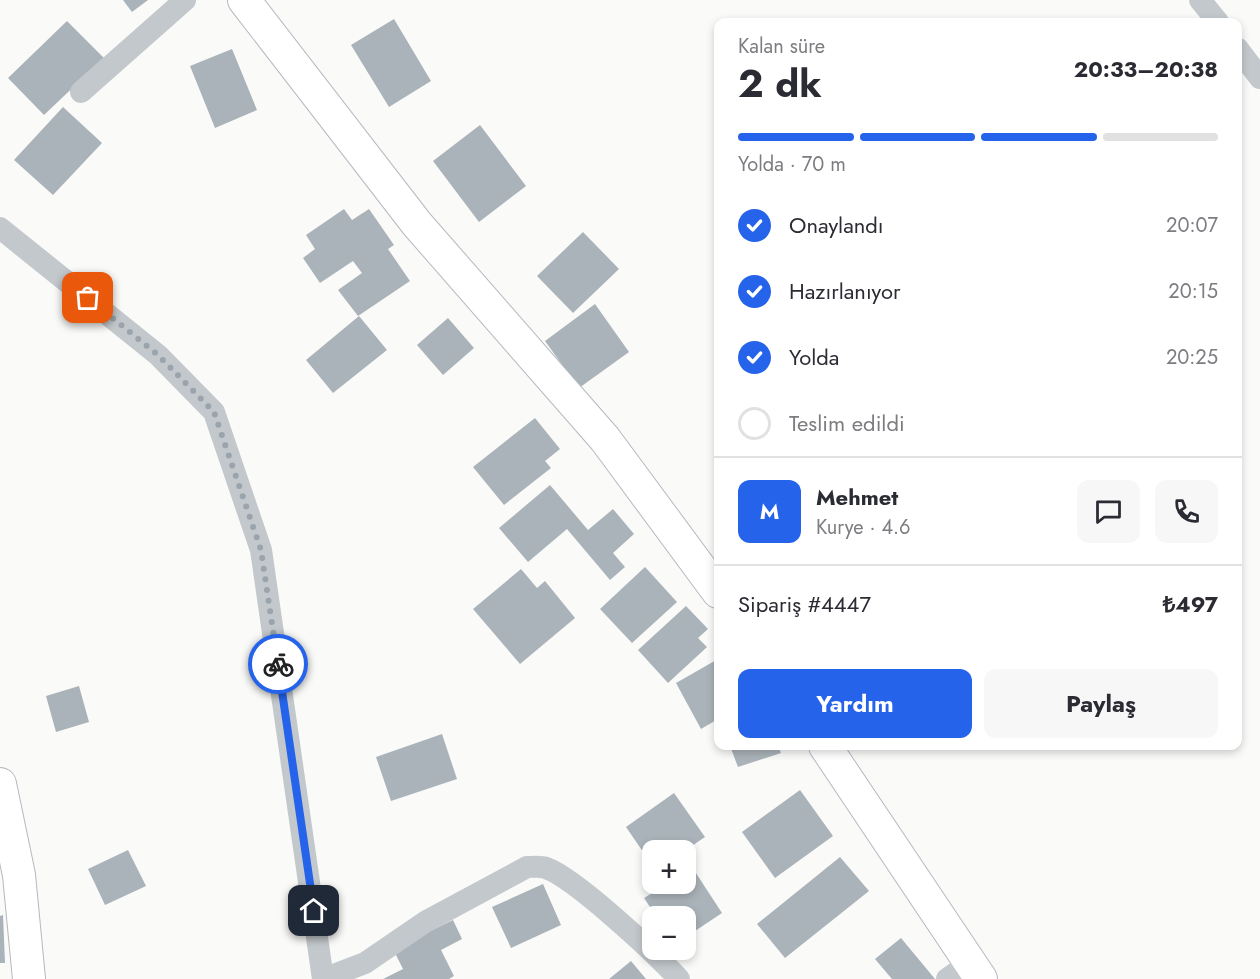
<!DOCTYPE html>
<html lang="tr">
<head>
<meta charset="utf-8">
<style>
  :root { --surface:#fff; --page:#f7f7f7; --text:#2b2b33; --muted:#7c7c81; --line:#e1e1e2; --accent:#2563eb }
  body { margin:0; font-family:Jost,sans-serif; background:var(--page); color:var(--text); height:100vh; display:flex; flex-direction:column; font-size:22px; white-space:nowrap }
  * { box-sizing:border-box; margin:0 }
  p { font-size:20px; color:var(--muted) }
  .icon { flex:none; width:33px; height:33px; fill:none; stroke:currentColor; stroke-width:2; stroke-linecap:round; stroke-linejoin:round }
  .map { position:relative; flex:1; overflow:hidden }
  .details { position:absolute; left:714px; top:18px; width:528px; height:732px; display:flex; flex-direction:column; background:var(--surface); border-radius:12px; box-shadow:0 3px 9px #0003 }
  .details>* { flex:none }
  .buttons { position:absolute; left:642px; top:840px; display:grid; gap:12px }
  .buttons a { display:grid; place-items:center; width:54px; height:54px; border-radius:12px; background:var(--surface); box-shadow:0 3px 9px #0003; font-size:30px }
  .pin { position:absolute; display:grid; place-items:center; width:51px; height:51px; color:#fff; margin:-26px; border-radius:12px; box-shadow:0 3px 9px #0006 }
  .courier { position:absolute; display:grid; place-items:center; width:60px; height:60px; margin:-30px; border:4px solid #2563eb; border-radius:50%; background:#fff; color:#222; box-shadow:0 2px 8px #0007 }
  .headline em { font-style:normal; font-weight:700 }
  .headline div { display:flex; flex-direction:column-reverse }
  .headline { display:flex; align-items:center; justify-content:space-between; height:102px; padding:0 24px }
  h1 { font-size:39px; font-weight:700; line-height:45px }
  .bar { display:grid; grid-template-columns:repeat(4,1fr); gap:9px 6px; align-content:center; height:72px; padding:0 24px }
  .bar i { height:8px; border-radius:4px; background:var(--line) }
  .bar .active { background:var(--accent) }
  .bar p { grid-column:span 4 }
  .line { display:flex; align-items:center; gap:15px; padding:0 24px; border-top:2px solid var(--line) }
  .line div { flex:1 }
  .round { display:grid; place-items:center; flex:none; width:63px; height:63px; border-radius:12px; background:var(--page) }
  ol { padding:0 24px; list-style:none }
  li { display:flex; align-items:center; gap:18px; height:66px }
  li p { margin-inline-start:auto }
  li .icon { padding:6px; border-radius:50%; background:var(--accent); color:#fff; stroke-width:4 }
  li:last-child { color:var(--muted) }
  li i { width:33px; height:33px; border:3px solid var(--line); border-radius:50% }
  .button { display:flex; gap:12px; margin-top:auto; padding:12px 24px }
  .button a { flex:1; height:69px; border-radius:12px; background:var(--accent); color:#fff; font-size:24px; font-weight:700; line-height:69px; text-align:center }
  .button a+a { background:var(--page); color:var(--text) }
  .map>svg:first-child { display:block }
  .building { fill:#aab3b9 }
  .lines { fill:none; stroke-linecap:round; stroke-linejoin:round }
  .secondary-casing { stroke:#b3babf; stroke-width:34 }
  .street { stroke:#c3c8cc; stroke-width:22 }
  .secondary { stroke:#fff; stroke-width:32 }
  .done { stroke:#99a4ac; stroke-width:6; stroke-dasharray:0 10.8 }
  .route { stroke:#2563eb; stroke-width:8 }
</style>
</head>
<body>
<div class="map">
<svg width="1260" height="979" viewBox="0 0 1260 979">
  <rect width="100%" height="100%" fill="#fafaf8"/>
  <path class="building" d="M123 0H148L132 12Z
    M394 19 431 81 389 107 351 45Z
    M67 21 104 58 44 115 8 78Z
    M232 49 257 110 215 128 190 66Z
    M63 107 102 143 53 195 14 160Z
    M480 125 526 186 479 222 433 161Z
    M344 209 352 220 369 209 394 245 388 249 410 281 358 316 338 290 362 273 353 261 320 283 303 258 315 249 306 235Z
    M583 232 619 269 573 313 537 276Z
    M595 304 629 352 579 388 545 341Z
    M359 316 387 350 333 393 306 360Z
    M448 318 474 348 443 375 417 345Z
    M535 418 560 449 545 461 551 468 504 505 473 467Z
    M550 485 588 530 613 509 634 534 613 553 625 567 610 580 567 529 528 562 499 528Z
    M645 567 677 602 632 643 600 609Z
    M521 569 537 588 545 581 575 618 520 664 473 609Z
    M686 606 708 629 698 638 707 647 668 683 638 650Z
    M718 659V719L701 729 676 683Z
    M79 686 89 722 56 732 46 696Z
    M442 734 457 779 391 801 376 757Z
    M730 746H778L781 753 738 767Z
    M800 790 833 836 775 878 742 832Z
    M674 793 705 837 686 850H652V865L626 827Z
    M128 850 146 886 105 905 88 869Z
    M840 857 869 891 785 958 757 924Z
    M692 867 722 913 686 937V916H656L644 898 667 884H686V871Z
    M543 884 561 925 511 948 492 907Z
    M3 915 5 963H0V916Z
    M453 920 462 939 441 950 454 976 449 979H383L403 969 393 949Z
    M901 938 935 979H892L875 959Z
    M631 961 646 979H609Z"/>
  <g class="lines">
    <defs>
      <path id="secondary" d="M244 0 417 224 605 439 718 592
        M825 746 981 979
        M0 784 19 875 29 979"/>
    </defs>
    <use href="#secondary" class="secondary-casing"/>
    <path class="street" d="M1200 0 1218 22
      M1238 49 1260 78
      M81 92 185 0
      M0 228 158 355 214 412 261 550 323 979
      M323 979 365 963 425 922 527 867C533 867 541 866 546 868 575 878 656 954 679 979
      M947 979 971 962"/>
    <use href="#secondary" class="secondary"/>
  </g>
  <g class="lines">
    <path class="done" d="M88 298 158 355 214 412 261 550 278 664"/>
    <path class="route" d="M278 664 314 911"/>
  </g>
</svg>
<div class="buttons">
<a>+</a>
<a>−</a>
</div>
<div class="pin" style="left:88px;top:298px;background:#ea580c"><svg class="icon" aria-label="bag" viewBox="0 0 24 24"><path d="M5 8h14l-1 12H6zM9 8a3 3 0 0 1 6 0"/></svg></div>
<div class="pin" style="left:314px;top:911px;background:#1f2937"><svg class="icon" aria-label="home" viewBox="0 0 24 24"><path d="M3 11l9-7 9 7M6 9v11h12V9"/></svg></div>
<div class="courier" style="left:278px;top:664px"><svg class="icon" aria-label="bike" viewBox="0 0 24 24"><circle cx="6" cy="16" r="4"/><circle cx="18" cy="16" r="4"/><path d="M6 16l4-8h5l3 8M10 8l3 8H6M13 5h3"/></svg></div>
<section class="details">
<div class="headline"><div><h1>2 dk</h1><p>Kalan süre</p></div><em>20:33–20:38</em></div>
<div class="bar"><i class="active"></i><i class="active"></i><i class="active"></i><i></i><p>Yolda · 70 m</p></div>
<ol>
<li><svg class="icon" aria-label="check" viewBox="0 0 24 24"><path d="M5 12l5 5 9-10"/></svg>Onaylandı<p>20:07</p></li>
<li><svg class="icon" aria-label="check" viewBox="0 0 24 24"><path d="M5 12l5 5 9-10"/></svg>Hazırlanıyor<p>20:15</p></li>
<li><svg class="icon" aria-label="check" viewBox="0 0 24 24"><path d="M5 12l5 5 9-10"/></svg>Yolda<p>20:25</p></li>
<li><i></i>Teslim edildi</li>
</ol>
<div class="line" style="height:108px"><b class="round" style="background:var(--accent);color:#fff">M</b><div><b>Mehmet</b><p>Kurye · 4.6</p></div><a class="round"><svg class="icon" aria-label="chat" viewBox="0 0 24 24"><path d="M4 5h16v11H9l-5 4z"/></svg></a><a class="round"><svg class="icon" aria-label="phone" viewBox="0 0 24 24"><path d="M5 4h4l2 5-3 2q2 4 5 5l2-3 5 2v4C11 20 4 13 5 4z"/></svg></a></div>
<div class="line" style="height:78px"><div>Sipariş #4447</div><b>₺497</b></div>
<div class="button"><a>Yardım</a><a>Paylaş</a></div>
</section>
</div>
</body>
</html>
